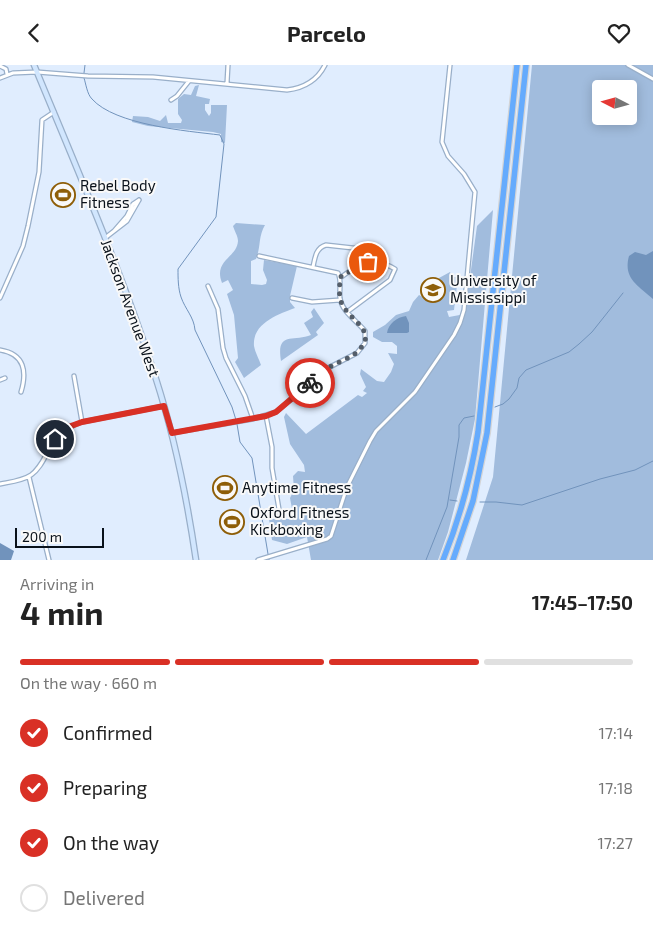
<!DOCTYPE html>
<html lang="en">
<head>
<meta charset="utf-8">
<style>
  :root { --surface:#fff; --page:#f2f2f2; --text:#222; --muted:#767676; --line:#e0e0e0; --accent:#d93025 }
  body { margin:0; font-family:"Exo 2",sans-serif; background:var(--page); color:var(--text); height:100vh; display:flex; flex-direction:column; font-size:19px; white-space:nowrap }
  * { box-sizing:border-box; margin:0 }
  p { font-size:16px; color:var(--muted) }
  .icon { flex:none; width:28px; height:28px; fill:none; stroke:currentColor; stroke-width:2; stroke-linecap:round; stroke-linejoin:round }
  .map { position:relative; height:495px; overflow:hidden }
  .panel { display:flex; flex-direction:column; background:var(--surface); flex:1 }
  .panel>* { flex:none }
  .needle { width:32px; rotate:276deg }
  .fabs { position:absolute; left:592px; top:15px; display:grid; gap:10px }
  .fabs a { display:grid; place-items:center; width:45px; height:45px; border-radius:5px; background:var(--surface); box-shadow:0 2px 12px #0003; font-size:25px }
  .scale { position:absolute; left:15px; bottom:12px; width:89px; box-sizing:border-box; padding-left:5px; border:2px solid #09111a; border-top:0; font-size:14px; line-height:18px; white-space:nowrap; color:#09111a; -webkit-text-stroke:4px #f9f9f9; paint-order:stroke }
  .pin { position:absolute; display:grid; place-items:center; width:42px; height:42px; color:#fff; margin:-21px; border:2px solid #fff; border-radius:50%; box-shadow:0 1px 5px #0007 }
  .courier { position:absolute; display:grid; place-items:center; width:50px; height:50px; margin:-25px; border:4px solid #d93025; border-radius:50%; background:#fff; color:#222; box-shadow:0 1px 6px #0007 }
  .summary em { font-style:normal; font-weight:700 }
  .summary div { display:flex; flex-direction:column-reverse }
  .summary { display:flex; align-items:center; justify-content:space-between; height:85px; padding:0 20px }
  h1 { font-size:32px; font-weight:700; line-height:38px }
  .bar { display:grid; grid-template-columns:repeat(4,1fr); gap:8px 5px; align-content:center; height:60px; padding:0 20px }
  .bar i { height:6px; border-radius:4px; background:var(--line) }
  .bar .current { background:var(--accent) }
  .bar p { grid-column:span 4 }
  ol { padding:0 20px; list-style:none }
  li { display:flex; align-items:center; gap:15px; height:55px }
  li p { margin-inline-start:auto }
  li .icon { padding:5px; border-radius:50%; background:var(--accent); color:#fff; stroke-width:4 }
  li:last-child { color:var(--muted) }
  li i { width:28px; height:28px; border:2px solid var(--line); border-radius:50% }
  header { display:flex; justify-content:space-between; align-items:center; height:65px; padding:0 20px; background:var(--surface); font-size:22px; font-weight:700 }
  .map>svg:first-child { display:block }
  .green { fill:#a1bcdd; fill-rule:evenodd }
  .water { fill:#7193bc }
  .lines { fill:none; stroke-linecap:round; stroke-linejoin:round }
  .stream { stroke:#7193bc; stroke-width:1 }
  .street-casing { stroke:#99afc9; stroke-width:5.5 }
  .secondary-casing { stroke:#99afc9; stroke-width:7 }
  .highway-casing { stroke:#d3d4d6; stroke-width:8 }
  .street { stroke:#fff; stroke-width:3 }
  .secondary { stroke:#d1e6fe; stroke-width:4.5 }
  .highway { stroke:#65abfd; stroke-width:5.5 }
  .done { stroke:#545e6a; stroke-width:5; stroke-dasharray:0 9 }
  .route { stroke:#d93025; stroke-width:6 }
  .labels { text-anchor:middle; stroke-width:4; stroke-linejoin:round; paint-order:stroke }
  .poi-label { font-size:15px; fill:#09111a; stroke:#f9f9f9; text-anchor:start }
  .street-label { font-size:15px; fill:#09111a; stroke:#f9f9f9 }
</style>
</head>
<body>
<header><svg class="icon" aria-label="back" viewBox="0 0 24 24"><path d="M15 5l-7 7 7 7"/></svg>Parcelo<svg class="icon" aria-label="heart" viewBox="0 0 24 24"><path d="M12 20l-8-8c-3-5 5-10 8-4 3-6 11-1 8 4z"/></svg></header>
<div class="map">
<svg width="653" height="495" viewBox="0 0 653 495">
  <rect width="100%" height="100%" fill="#e0edfe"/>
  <path class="green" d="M532 0H653V495H466L493 412ZM601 24H629V51H601Z
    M199 20 196 31 210 34 209 39H205V45L209 51 211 48V40H227L225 78 221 77V69L213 67 148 61 132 57 133 51 148 52 160 56 166 50 168 58H181L182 55 178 49V34L184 29 191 30 195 21Z
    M493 145 475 354 466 398 448 467 438 495H311L307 472 287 479 272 475 269 454H294L290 433 294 425 293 411 298 406 305 407 304 400 290 379 284 352 286 348 306 369 358 330 362 332 367 328 363 326 366 322 360 309 361 304 377 316 384 317 391 307 394 299 388 288 397 289V281L392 277H382L373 272V267L385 260 396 250 409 246 413 237 419 230 423 232 422 228 427 224 430 229 439 230 441 218H439V213L450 207 452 212H458L454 245 447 246 449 252 465 249 477 161Z
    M236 158 265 160C258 172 261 182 256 194L251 196V219L262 220 266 219 267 215 263 205 264 195 297 201 290 231V237L295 243C279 249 252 258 254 281 255 287 259 294 261 300L244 313 235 297 238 293 234 250 227 229 233 225 228 215 222 218C213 195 237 193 238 176 238 171 234 165 233 161Z
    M314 243 324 258 316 267 318 270 281 296C276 266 293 277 311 270L304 258 313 252 311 247Z"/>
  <path class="water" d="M653 186V234C637 220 623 213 629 191L635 187 646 190Z
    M406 251 409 258V267L407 268H387C388 259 397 252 406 251Z
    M0 478 14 486 11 495H0Z"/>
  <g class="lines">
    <path class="stream" d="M84 8 85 0
      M84 13C86 19 87 29 92 34 115 60 187 66 220 70L224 79 216 152 178 204C178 213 178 223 181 232 185 244 194 252 195 265L232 342 236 355
      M495 342 503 339 509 334 517 323 519 313 526 305 569 287 579 279 592 267 623 228
      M237 359 240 377 252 393 269 495
      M450 435 457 436
      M480 437H496L522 440 600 414 635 405 653 396
      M426 495 447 442 459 372V360L464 353 474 351"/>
    <defs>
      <path id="street" d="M628 0 653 14
        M0 1 6 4 7 9
        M0 13 13 8 37 7 88 11 153 12 287 25C304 23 317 16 325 0
        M227 18 228 0
        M171 35 177 31 189 16
        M114 166 127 151 133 139 139 135
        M105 173 127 156 139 135
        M313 202C315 192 316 183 326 180L362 184
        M340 213C358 199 374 191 395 204L390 215 347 247
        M208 221 218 244 223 283 226 293 245 331 253 354
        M0 233 23 181 28 161 39 107 42 55 54 47
        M292 233 312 237 340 235
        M0 285C25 289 27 307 21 327
        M74 311 82 357
        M0 315 5 313
        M266 351 272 382V403L280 450
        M172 368 253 354 276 347 328 303 357 288 365 278V266C357 256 342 247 340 233 339 224 342 216 338 208L259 191
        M29 412 49 495
        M0 419C10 417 22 416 31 410 41 403 45 391 51 381 58 368 69 362 82 357L164 341
        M258 495 327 474 331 471 347 422 370 376 376 366 415 327 454 270 460 258 464 245 475 127 464 109 448 91 442 77 450 0"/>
      <path id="secondary" d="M34 0C77 104 122 207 156 314 175 373 187 434 196 495"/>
      <path id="highway" d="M443 495C460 453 471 412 478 367L517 0
        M453 495 473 436 487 368 526 0"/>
    </defs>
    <use href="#street" class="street-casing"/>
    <use href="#secondary" class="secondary-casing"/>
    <use href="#highway" class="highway-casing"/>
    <use href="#street" class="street"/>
    <use href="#secondary" class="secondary"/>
    <use href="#highway" class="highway"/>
  </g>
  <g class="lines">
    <path class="done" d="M310 318C315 313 322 308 328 303 337 297 350 294 358 286 379 266 350 256 342 239 338 231 340 221 340 212L365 198 368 197"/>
    <path class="route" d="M55 374 71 361 82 357 164 341 172 368 266 351 276 347 310 318"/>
  </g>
  <defs>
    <symbol id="stadium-ring" viewBox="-11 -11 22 22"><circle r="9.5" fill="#f9f9f9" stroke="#8e5e08" stroke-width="1.5"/><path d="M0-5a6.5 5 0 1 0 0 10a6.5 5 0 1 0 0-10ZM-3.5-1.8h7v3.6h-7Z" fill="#8e5e08"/></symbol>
    <symbol id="university-ring" viewBox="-11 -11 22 22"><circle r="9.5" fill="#f9f9f9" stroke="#8e5e08" stroke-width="1.5"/><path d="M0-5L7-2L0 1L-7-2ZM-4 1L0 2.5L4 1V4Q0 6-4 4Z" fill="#8e5e08"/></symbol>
  </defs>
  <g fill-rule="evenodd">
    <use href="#stadium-ring" x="49" y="116" width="28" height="28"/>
    <use href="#university-ring" x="419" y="211" width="28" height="28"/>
    <use href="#stadium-ring" x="211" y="409" width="28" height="28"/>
    <use href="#stadium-ring" x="218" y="443" width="28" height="28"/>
  </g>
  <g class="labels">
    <g class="poi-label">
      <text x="80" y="126">Rebel Body<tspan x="80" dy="17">Fitness</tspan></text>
      <text x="450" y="221">University of<tspan x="450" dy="17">Mississippi</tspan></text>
      <text x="242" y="428">Anytime Fitness</text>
      <text x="250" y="453">Oxford Fitness<tspan x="250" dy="17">Kickboxing</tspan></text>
    </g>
    <g class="street-label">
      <text transform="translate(130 243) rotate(70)" y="5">Jackson Avenue West</text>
    </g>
  </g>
</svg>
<div class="fabs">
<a><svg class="needle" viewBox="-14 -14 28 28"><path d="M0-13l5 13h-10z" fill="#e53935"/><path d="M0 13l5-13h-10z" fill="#767676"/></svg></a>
</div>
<div class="scale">200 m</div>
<div class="pin" style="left:368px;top:197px;background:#ea580c"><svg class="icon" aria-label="bag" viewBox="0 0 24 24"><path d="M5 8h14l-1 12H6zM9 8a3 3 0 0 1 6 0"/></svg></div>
<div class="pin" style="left:55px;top:374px;background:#1f2937"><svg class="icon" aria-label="home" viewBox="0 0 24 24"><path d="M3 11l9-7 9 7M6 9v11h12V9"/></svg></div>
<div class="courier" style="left:310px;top:318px"><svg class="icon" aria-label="bike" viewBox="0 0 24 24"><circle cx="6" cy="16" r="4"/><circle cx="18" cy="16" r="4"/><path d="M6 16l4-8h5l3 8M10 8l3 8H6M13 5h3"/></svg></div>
</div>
<section class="panel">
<div class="summary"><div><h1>4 min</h1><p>Arriving in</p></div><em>17:45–17:50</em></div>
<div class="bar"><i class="current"></i><i class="current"></i><i class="current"></i><i></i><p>On the way · 660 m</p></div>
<ol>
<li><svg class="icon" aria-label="check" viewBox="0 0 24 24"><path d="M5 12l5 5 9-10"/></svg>Confirmed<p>17:14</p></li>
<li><svg class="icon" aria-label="check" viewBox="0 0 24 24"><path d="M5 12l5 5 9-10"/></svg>Preparing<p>17:18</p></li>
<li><svg class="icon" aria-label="check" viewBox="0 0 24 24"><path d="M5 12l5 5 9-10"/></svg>On the way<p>17:27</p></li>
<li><i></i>Delivered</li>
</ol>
</section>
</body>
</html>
